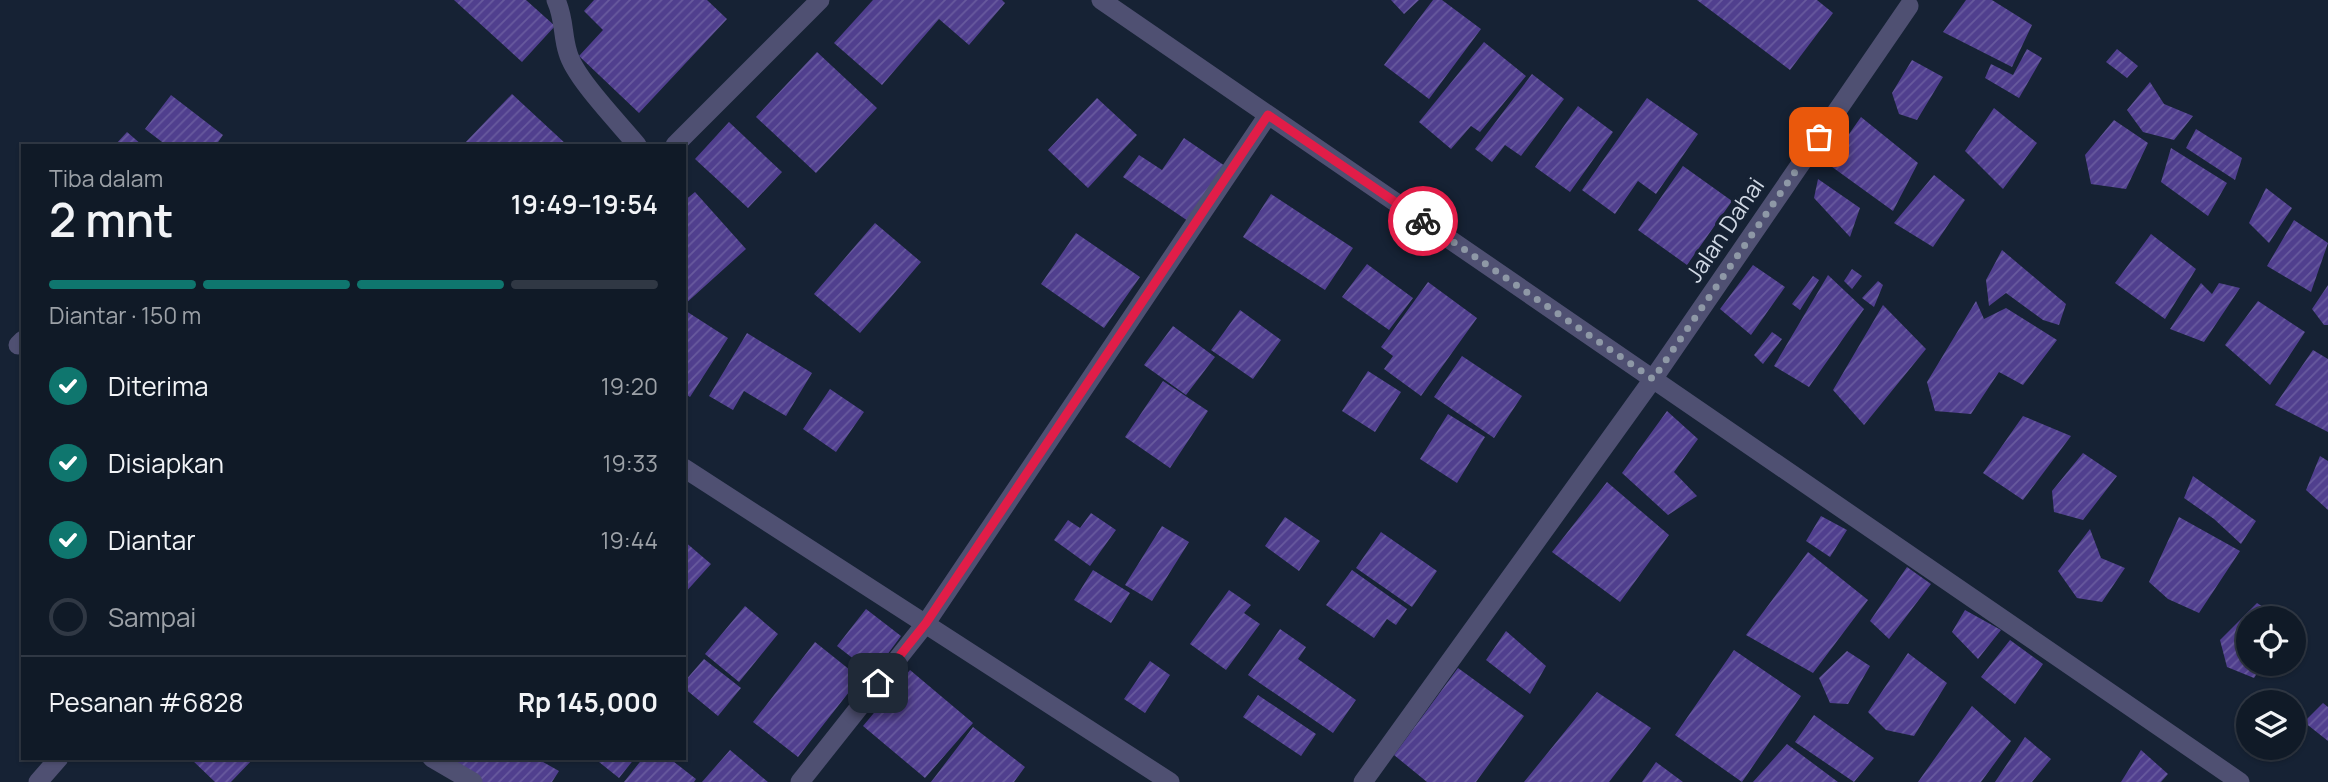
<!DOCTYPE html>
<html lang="id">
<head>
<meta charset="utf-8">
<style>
  :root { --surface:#101a27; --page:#1e2733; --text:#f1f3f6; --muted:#9ca1a7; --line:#303844; --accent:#0f766e }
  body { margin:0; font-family:Manrope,sans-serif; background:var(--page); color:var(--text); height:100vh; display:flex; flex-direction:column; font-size:26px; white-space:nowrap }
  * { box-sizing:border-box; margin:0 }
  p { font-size:23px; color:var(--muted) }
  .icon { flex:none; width:38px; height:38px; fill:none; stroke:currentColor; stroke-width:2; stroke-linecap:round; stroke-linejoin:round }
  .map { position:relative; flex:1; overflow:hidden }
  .details { position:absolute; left:21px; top:144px; width:665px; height:616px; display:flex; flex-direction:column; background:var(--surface); border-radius:0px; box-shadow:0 2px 5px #0004,0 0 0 2px var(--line) }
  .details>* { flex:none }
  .buttons { position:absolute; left:2236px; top:606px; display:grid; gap:14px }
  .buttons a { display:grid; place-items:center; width:70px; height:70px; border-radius:50%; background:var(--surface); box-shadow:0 2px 5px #0004,0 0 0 2px var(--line); font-size:35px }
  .pin { position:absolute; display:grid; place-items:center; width:60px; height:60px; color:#fff; margin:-30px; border-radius:14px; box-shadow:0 4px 10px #0006 }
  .courier { position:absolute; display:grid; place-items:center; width:70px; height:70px; margin:-35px; border:5px solid #e11d48; border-radius:50%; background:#fff; color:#222; box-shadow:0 2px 9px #0007 }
  .overview em { font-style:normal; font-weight:600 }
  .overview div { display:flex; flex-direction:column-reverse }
  .overview { display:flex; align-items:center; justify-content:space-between; height:119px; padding:0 28px }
  h1 { font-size:46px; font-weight:600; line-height:52px }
  .bar { display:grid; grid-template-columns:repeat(4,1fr); gap:10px 7px; align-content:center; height:84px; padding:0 28px }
  .bar i { height:9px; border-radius:5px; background:var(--line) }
  .bar .current { background:var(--accent) }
  .bar p { grid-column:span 4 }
  .line { display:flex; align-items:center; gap:18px; padding:0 28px; border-top:2px solid var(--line) }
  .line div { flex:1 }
  ol { padding:0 28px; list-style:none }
  li { display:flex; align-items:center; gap:21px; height:77px }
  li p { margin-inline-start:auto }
  li .icon { padding:7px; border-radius:50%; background:var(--accent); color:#fff; stroke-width:4 }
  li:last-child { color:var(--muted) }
  li i { width:38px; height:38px; border:4px solid var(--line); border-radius:50% }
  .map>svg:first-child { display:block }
  .building { fill:url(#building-hatch) }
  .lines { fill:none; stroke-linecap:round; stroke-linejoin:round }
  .minor { stroke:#4f5072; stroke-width:19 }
  .done { stroke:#8e98a6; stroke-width:7; stroke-dasharray:0 12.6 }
  .route { stroke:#e11d48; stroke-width:9 }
  .labels { text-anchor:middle; stroke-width:7; stroke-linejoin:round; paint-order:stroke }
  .street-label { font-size:23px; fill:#cfd7e3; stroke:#162234 }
</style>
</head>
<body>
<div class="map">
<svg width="2328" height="782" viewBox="0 0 2328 782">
  <defs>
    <pattern id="building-hatch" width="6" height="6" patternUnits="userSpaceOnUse" patternTransform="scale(1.75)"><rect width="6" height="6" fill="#503f8e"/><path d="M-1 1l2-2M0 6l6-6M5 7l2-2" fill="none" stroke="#685a9e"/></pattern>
  </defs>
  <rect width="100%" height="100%" fill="#162234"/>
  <path class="building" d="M454 0H526L555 26 522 62Z
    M594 0H707L727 19 639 113 579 56 603 30 584 11Z
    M873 0H1002L1005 3 969 45 939 19 882 85 834 43Z
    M1391 0H1419L1404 14Z
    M1433 0H1442L1481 29 1429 99 1384 65Z
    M1697 0H1817L1833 13 1790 70Z
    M1966 0H1992L2032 25 2012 67 1943 32Z
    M1484 42 1526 76 1480 132 1471 126 1451 149 1419 122Z
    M2027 49 2042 58 2019 98 1985 78 1991 64 2013 75Z
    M2117 49 2138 66 2127 78 2106 62Z
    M817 52 877 108 816 173 756 117Z
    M1912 60 1943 77 1917 120 1899 114 1892 93Z
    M1532 74 1564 99 1521 156 1505 145 1492 162 1475 149Z
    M2150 82 2164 104 2193 116 2174 140 2143 132 2127 110Z
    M512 94 567 145H463Z
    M171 95 223 135 216 145H166L145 129Z
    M1097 98 1137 135 1088 188 1048 150Z
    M1647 98 1698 134 1656 194 1638 181 1615 214 1582 190Z
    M1578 106 1613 132 1570 192 1535 167Z
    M1994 108 2037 143 2003 189 1965 151Z
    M1861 117 1918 163 1893 211 1828 164Z
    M2114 120 2148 143 2126 189 2091 184 2085 155Z
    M729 122 782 172 748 208 695 159Z
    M2196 129 2242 158 2235 180 2186 148Z
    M127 132 142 145H115Z
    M1184 138 1225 166 1188 221 1123 177 1139 155 1162 170Z
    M2171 148 2227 183 2208 216 2161 182Z
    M1683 166 1732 201 1687 265 1638 230Z
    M1934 175 1965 200 1933 247 1894 223Z
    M1818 179 1860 208 1850 237 1814 198Z
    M2266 188 2292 208 2269 243 2249 223Z
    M695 192 746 249 684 305V201Z
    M1271 194 1353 248 1325 290 1243 237Z
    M2294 220 2328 243 2311 292 2267 266Z
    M875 223 921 262 860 333 814 294Z
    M1076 233 1140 277 1104 328 1041 284Z
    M2151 234 2196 269 2165 319 2115 283Z
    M2002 250 2066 304 2059 325 2043 320 2006 293 1989 306 1986 280Z
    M1367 264 1413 298 1389 330 1342 297Z
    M1753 265 1785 287 1751 335 1720 309Z
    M1852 269 1862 276 1852 289 1844 281Z
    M1828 275 1864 309 1809 387 1774 366Z
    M1813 276 1819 280 1800 310 1792 304Z
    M1878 281 1883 285 1874 307 1862 298Z
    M1428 282 1477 318 1421 396 1384 369 1393 356 1381 347Z
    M2201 283 2212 294 2219 283 2240 288 2204 342 2170 329Z
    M2328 285V325H2324L2312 309Z
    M1976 301 1984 319 2006 308 2057 340 2023 385 1999 372 1971 414 1935 411 1927 382Z
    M2258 301 2305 332 2270 385 2225 345Z
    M1883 305 1926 349 1864 425 1833 390Z
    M1240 310 1281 340 1253 379 1211 350Z
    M686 311 728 338 690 397 684 393Z
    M1173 326 1215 357 1186 395 1144 365Z
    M1772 332 1782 339 1763 364 1754 355Z
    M747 333 812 373 786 416 744 391 733 410 709 396Z
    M2313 350 2328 359V432L2275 405Z
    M1462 356 1522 396 1494 438 1434 397Z
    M1368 371 1401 392 1375 432 1342 411Z
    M1163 381 1208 411 1170 468 1125 437Z
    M830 389 864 412 836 452 803 429Z
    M1667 411 1698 439 1674 472 1697 496 1668 515 1622 473Z
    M1448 414 1485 437 1457 483 1420 459Z
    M2023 416 2071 436 2023 500 1983 473Z
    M2083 453 2117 476 2083 520 2054 512 2052 491Z
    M2320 456 2328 461V510L2306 490Z
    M2193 476 2256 521 2241 544 2214 519 2184 498Z
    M1607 482 1669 535 1620 602 1552 552Z
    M1091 513 1116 530 1090 566 1054 540 1068 520 1080 528Z
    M1821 516 1847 530 1830 557 1806 541Z
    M1285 517 1320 541 1299 571 1265 546Z
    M2179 517 2240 551 2199 613 2168 599 2149 582Z
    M1162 526 1189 542 1152 601 1125 585Z
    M2090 529 2101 558 2125 568 2102 602 2077 598 2058 571Z
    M1381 532 1437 571 1412 607 1356 568Z
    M684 541 711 564 684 594Z
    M1808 552 1868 600 1813 673 1746 635Z
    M1907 567 1931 584 1889 639 1870 621Z
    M1093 570 1130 593 1111 623 1074 600Z
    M1352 570 1407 609 1396 625 1387 619 1374 638 1326 605Z
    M1229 590 1251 605 1244 613 1260 624 1226 670 1190 644Z
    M2257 603 2280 618H2249V663H2264L2254 678 2227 667 2220 640Z
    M745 606 778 634 739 682 705 654Z
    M866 609 901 636 873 674 837 646Z
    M1965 610 2001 630 1978 659 1952 632Z
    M1280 629 1306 647 1298 659 1356 700 1333 733 1248 675Z
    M1506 631 1546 666 1530 694 1486 660Z
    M2010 640 2043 664 2015 704 1981 677Z
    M815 642 860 678 798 757 753 722Z
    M1734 650 1801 696 1742 782 1675 735Z
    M1847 651 1870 666 1848 704 1830 703 1819 678Z
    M1908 653 1947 683 1914 736 1886 730 1868 712Z
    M704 659 741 688 718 716 684 688V682Z
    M1150 661 1170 675 1145 713 1124 699Z
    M1458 668 1524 716 1476 782H1427L1394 755Z
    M910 670 973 723 925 778 863 726Z
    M1597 692 1651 728 1609 782H1524Z
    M1258 695 1316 734 1301 756 1243 717Z
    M2323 703 2328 707V741L2304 722Z
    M1972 706 2011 741 1981 782H1918Z
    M1814 715 1874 758 1854 782 1795 742Z
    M973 727 1025 767 1014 782H931Z
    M2025 737 2051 759 2032 782H1995Z
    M1787 744 1838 782H1753Z
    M730 750 768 782H702Z
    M2141 750 2168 774 2161 782H2121Z
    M190 758H254L231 782H215Z
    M439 758H536L559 771 552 782H481Z
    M594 758H635L619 778Z
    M643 758H669L696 779 694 782H624Z
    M1656 762 1683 782H1642Z"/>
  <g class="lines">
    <path class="minor" d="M556 0C565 20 562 35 568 53 575 78 619 123 637 145
      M1101 0 2240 782
      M675 145 820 0
      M18 345 23 340
      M684 468 1170 782
      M432 758 473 782
      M38 782 59 758
      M800 782 926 623 1268 115
      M1363 782 1653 379 1909 6"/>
  </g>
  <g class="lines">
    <path class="done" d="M1423 221 1653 379 1819 137"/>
    <path class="route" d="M878 683 926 623 1268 115 1423 221"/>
  </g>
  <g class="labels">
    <g class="street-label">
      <text transform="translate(1725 230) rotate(-56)" y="8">Jalan Dahai</text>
    </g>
  </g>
</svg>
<div class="buttons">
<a><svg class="icon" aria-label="locate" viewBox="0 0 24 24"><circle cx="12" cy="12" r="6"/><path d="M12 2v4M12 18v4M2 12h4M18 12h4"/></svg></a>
<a><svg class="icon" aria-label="layers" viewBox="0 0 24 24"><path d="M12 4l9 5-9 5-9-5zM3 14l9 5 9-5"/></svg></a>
</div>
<div class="pin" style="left:1819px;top:137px;background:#ea580c"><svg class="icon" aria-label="bag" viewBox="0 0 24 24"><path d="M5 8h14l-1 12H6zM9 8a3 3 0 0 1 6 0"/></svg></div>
<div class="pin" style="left:878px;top:683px;background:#1f2937"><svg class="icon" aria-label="home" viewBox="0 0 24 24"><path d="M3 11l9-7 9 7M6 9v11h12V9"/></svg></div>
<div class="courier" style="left:1423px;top:221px"><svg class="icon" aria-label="bike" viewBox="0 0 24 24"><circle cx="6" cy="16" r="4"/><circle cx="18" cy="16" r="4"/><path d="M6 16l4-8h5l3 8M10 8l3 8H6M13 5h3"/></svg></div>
<section class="details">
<div class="overview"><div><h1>2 mnt</h1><p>Tiba dalam</p></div><em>19:49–19:54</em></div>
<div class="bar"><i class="current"></i><i class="current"></i><i class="current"></i><i></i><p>Diantar · 150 m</p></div>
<ol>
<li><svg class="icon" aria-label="check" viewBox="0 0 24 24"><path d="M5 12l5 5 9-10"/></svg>Diterima<p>19:20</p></li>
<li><svg class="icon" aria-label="check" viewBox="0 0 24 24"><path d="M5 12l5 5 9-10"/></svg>Disiapkan<p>19:33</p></li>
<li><svg class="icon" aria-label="check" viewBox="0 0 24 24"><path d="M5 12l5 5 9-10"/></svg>Diantar<p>19:44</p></li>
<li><i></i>Sampai</li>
</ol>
<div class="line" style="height:91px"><div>Pesanan #6828</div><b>Rp 145,000</b></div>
</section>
</div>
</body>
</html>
